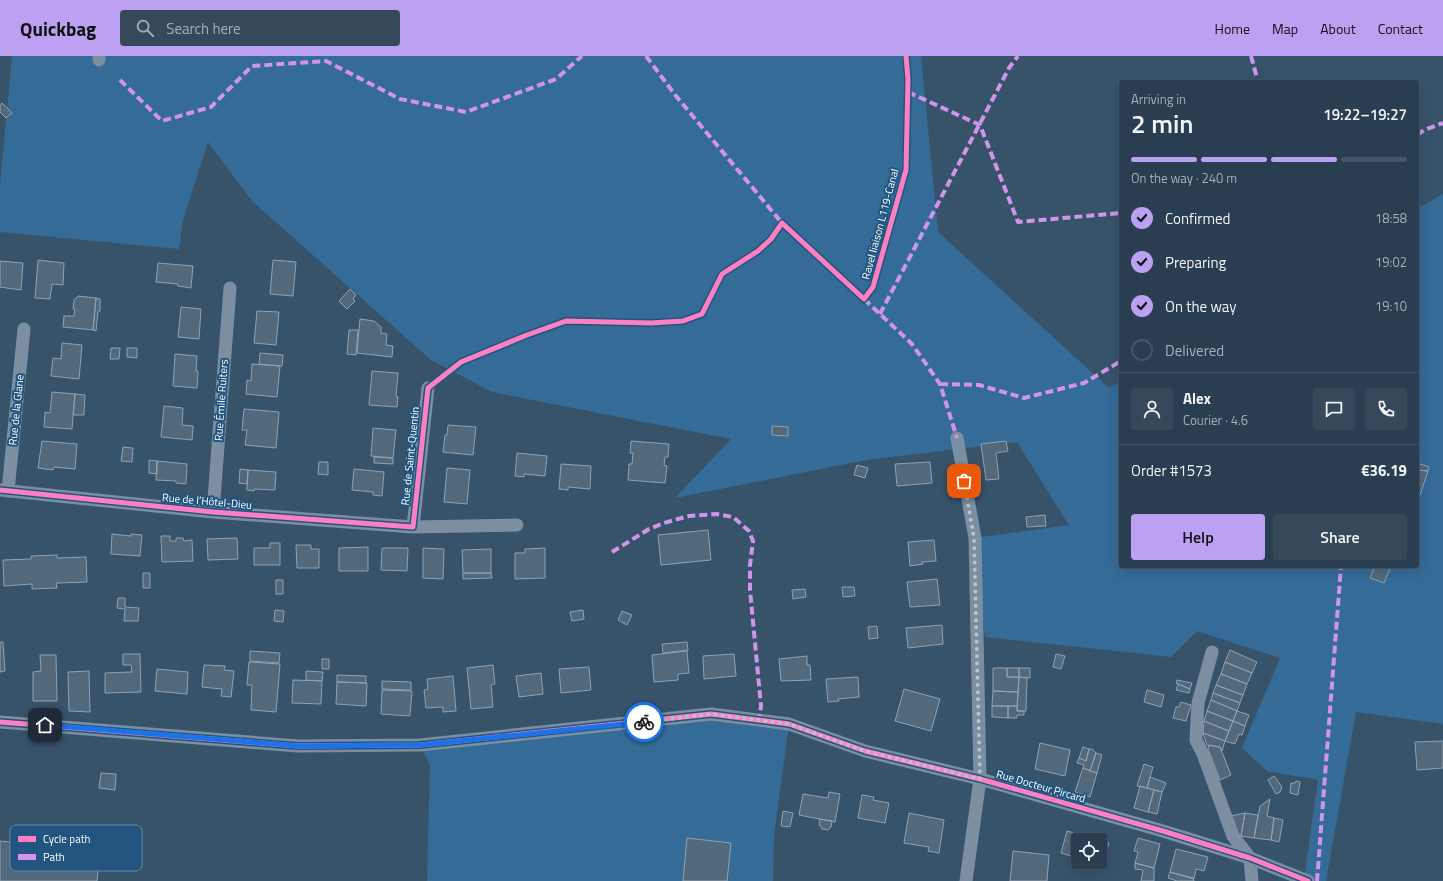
<!DOCTYPE html>
<html lang="en">
<head>
<meta charset="utf-8">
<style>
  :root { --surface:#293e50; --page:#35495a; --text:#f1f3f6; --muted:#a5aeb7; --line:#455767; --accent:#bca0f2 }
  body { margin:0; font-family:"Titillium Web",sans-serif; background:var(--page); color:var(--text); height:100vh; display:flex; flex-direction:column; font-size:15px; white-space:nowrap }
  * { box-sizing:border-box; margin:0 }
  p { font-size:13px; color:var(--muted) }
  .icon { flex:none; width:22px; height:22px; fill:none; stroke:currentColor; stroke-width:2; stroke-linecap:round; stroke-linejoin:round }
  .map { position:relative; flex:1; overflow:hidden }
  .sheet { position:absolute; left:1119px; top:24px; width:300px; height:488px; display:flex; flex-direction:column; background:var(--surface); border-radius:4px; box-shadow:0 4px 16px #0002,0 0 0 1px var(--line) }
  .sheet>* { flex:none }
  .controls { position:absolute; left:1071px; top:777px; display:grid; gap:8px }
  .controls a { display:grid; place-items:center; width:36px; height:36px; border-radius:4px; background:var(--surface); box-shadow:0 4px 16px #0002,0 0 0 1px var(--line); font-size:20px }
  .pin { position:absolute; display:grid; place-items:center; width:34px; height:34px; color:#fff; margin:-17px; border-radius:8px; box-shadow:0 2px 6px #0006 }
  .courier { position:absolute; display:grid; place-items:center; width:40px; height:40px; margin:-20px; border:3px solid #1a73e8; border-radius:50%; background:#fff; color:#222; box-shadow:0 1px 5px #0007 }
  .overview em { font-style:normal; font-weight:600 }
  .overview div { display:flex; flex-direction:column-reverse }
  .overview { display:flex; align-items:center; justify-content:space-between; height:68px; padding:0 12px }
  h1 { font-size:26px; font-weight:600; line-height:30px }
  .bar { display:grid; grid-template-columns:repeat(4,1fr); gap:6px 4px; align-content:center; height:48px; padding:0 12px }
  .bar i { height:5px; border-radius:3px; background:var(--line) }
  .bar .current { background:var(--accent) }
  .bar p { grid-column:span 4 }
  .line { display:flex; align-items:center; gap:10px; padding:0 12px; border-top:1px solid var(--line) }
  .line div { flex:1 }
  .round { display:grid; place-items:center; flex:none; width:42px; height:42px; border-radius:4px; background:var(--page) }
  ol { padding:0 12px; list-style:none }
  li { display:flex; align-items:center; gap:12px; height:44px }
  li p { margin-inline-start:auto }
  li .icon { padding:4px; border-radius:50%; background:var(--accent); color:#111; stroke-width:4 }
  li:last-child { color:var(--muted) }
  li i { width:22px; height:22px; border:2px solid var(--line); border-radius:50% }
  .button { display:flex; gap:8px; margin-top:auto; padding:8px 12px }
  .button a { flex:1; height:46px; border-radius:4px; background:var(--accent); color:#111; font-size:16px; font-weight:600; line-height:46px; text-align:center }
  .button a+a { background:var(--page); color:var(--text) }
  header { display:flex; align-items:center; gap:24px; box-sizing:border-box; height:56px; padding:0 20px; background:var(--accent); color:#111 }
  header strong { font-size:19px }
  nav { display:flex; gap:22px; margin-inline-start:auto; font-size:14px }
  .search { width:280px; height:36px; background:var(--page); display:flex; align-items:center; gap:10px; box-sizing:border-box; padding:0 14px; border-radius:4px; color:var(--muted); font-size:15px }
  .map>svg:first-child { display:block }
  .green { fill:#356b97 }
  .building { fill:#52697c; stroke:#90a1af }
  .lines { fill:none; stroke-linecap:round; stroke-linejoin:round }
  .minor { stroke:#7c8fa0; stroke-width:13 }
  .quiet { stroke:#d193ec; stroke-width:4; stroke-dasharray:8 4; stroke-linecap:butt }
  .cycleway-casing { stroke:#215580; stroke-width:8 }
  .cycleway { stroke:#ff80c0; stroke-width:5 }
  .done { stroke:#b9c3cb; stroke-width:4; stroke-dasharray:0 7.2 }
  .route { stroke:#1a73e8; stroke-width:5 }
  .labels { text-anchor:middle; stroke-width:4; stroke-linejoin:round; paint-order:stroke }
  .street-label { font-size:11px; fill:#fff; stroke:#215580 }
  .key { fill:#215580; stroke:#6488a6; stroke-width:1 }
  .key-label { font-size:11px; fill:#fff }
</style>
</head>
<body>
<header>
<strong>Quickbag</strong>
<div class="search"><svg class="icon" aria-label="search" viewBox="0 0 24 24"><circle cx="10" cy="10" r="6"/><path d="M15 15l6 6"/></svg>Search here</div>
<nav><a>Home</a><a>Map</a><a>About</a><a>Contact</a></nav>
</header>
<div class="map">
<svg width="1443" height="825" viewBox="0 0 1443 825">
  <rect width="100%" height="100%" fill="#37536a"/>
  <path class="green" d="M12 0H921L938 176 1109 332 1121 325V510H1417V153L1443 138V668L1356 656 1326 825H1308L1304 823 1318 724 1267 715 1242 692 1280 602 1197 575 1171 601 985 581 975 482 1069 469 1017 386 866 404 675 442 731 383 492 336 431 304 252 145 208 86 183 164 179 193 0 176V129Z
    M711 658 789 668 774 779 773 825H427L430 709 420 689Z"/>
  <path class="building" d="M2 47 12 57 6 62 0 56V50Z
    M38 204 64 207 63 229 52 228 50 243 35 242Z
    M273 204 296 206 293 240 270 238Z
    M0 205 23 207 21 234 0 231Z
    M158 207 193 210 191 232 178 230V228L156 226Z
    M350 233 356 239 353 243 355 245 347 253 339 245Z
    M78 240 96 242 93 274 63 271 64 260H74L75 253H73L74 244Z
    M96 242 100 243V255L98 256 96 275 93 274Z
    M181 251 201 253 199 283 178 281Z
    M257 255 279 256 276 289 254 287Z
    M360 263 374 265 381 271V277L387 278 386 289 393 290 392 301 357 297Z
    M349 274H358L356 299 347 298Z
    M62 287 82 289 79 323 51 320 53 302 61 303Z
    M111 292H120L119 303H110Z
    M127 292H137V302L127 301Z
    M260 297 283 299 282 310 259 308Z
    M175 298 197 300 196 315H198L197 332 173 330Z
    M252 308 280 310 277 341 246 338 247 324 251 325Z
    M372 315 398 317 396 341H398L397 351 369 349Z
    M52 336 75 338 72 373 44 371 45 356 50 357Z
    M75 338 85 339 84 359H73Z
    M164 350 183 352 182 369 193 370 192 384 161 381Z
    M244 353 279 356 276 392 245 389 247 374H242Z
    M448 369 476 371 473 399 443 396 445 379H447Z
    M772 370 788 371V380L772 379Z
    M373 372 396 374 393 402 371 400Z
    M42 385 77 388 75 413 54 411 53 414 38 412Z
    M631 385 669 388 668 401H665L664 409 667 410 665 427 628 424 629 408H632L633 397H630Z
    M1006 385 1008 395 996 397 999 423 986 424 981 388Z
    M123 391 133 392 132 406 121 405Z
    M517 397 547 400 545 420 524 418V421L515 420Z
    M374 401 393 402V408L374 407Z
    M149 404 157 405V418L149 417Z
    M157 405 187 408 186 428 176 427V425L156 424Z
    M319 406H328V419L318 418Z
    M930 406 932 427 897 430 895 408Z
    M1417 407 1429 411 1428 415 1417 414Z
    M561 408 591 410 590 433 568 431V434L559 433Z
    M857 409 868 412 865 422 854 419Z
    M447 412 470 414 467 448 444 446Z
    M240 413 248 414 247 428 239 427Z
    M354 413 384 416 382 440 373 439V436L352 434Z
    M248 414 276 416 275 434 254 433V435L247 434Z
    M1417 414 1428 415 1420 439 1417 438Z
    M1045 459 1046 470 1027 471 1026 461Z
    M708 474 711 504 661 509 658 479Z
    M112 478 131 480V478L142 479 140 500 111 498Z
    M161 480H170V485H176V482H183L184 485 192 484 193 505 162 506Z
    M237 482 238 503 208 504 207 483Z
    M934 484 936 505 922 506 923 508 910 510 908 486Z
    M270 487H280V509H254V492H270Z
    M296 489H311V493H319V512H297Z
    M368 491V515H339V492Z
    M382 492H408L407 515 381 514Z
    M423 492 444 493 443 523 423 522Z
    M545 492V522L515 523V497H525V493Z
    M491 493V517H463L462 494Z
    M57 499V502L86 501 87 526 59 527H56L57 532 32 533V528L4 530 3 504 31 503V500Z
    M1375 510H1391L1384 527 1370 522Z
    M143 517H150V532H143Z
    M463 517H491L492 522 463 523Z
    M937 523 940 549 910 551 907 526Z
    M276 524H283V538H276Z
    M842 531H854L855 540 843 541Z
    M805 533 806 541 793 543 792 534Z
    M118 542H125V551L139 552 138 565H124L125 553 117 552Z
    M275 554 284 555 283 566 274 565Z
    M583 554 584 563 572 565 570 556Z
    M622 555 632 559 627 569 618 564Z
    M942 569 943 588 908 592 906 572Z
    M877 570 878 582 869 583 868 571Z
    M0 586H3L5 615 0 616Z
    M687 586 688 594 663 597 662 588Z
    M1230 594 1257 606 1252 617 1225 606Z
    M250 595 280 597 279 607 250 605Z
    M687 595 689 617 678 618V624L654 626 652 599Z
    M123 598H140L141 636 105 637V617L132 616 131 609H123Z
    M734 598 736 620 704 623 703 600Z
    M1056 598 1065 600 1061 613 1053 611Z
    M40 599H56L57 645H33V616L41 615Z
    M807 600V609H810L811 624 781 625 779 603Z
    M322 603H329V613H322Z
    M249 606 280 608 276 656 251 654 252 629H247Z
    M1225 606 1252 617 1247 628 1221 618Z
    M204 609 225 610 224 614 234 615 231 641 221 640 222 633 202 631Z
    M493 609 495 628 491 629 493 651 471 653 467 612Z
    M589 611 591 634 561 637 559 613Z
    M993 612H1007V621H1019L1018 636 993 635Z
    M1007 612H1019V621H1007Z
    M1019 612H1030V622L1019 621Z
    M157 613 188 616 187 638 155 635Z
    M89 615 90 656 69 655 68 616Z
    M306 615 323 616 322 625 306 624Z
    M541 617 543 638 519 641 516 620Z
    M1221 618 1247 628 1243 639 1216 629Z
    M337 619 366 620V627L337 626Z
    M453 620 456 655 443 656V651L426 652 424 634 428 633 427 623Z
    M858 621 859 641 838 643 839 645 828 646 826 623Z
    M1019 621 1027 622 1026 655H1017Z
    M293 624 322 625 321 648 292 647Z
    M1177 624 1192 627 1190 633 1176 627Z
    M382 625 411 626V634L382 633Z
    M337 626 367 627 366 650 336 648Z
    M1178 628 1190 633 1189 637 1176 634Z
    M1216 629 1243 639 1240 647 1213 637Z
    M904 633 940 643 931 675 895 665Z
    M382 634 412 635 410 660 381 658Z
    M1147 634 1164 639 1161 651 1144 646Z
    M993 635 1018 636 1017 650H992Z
    M1213 637 1240 647 1237 655 1211 644Z
    M1211 644 1237 655 1233 665 1207 655Z
    M1181 646 1191 649 1186 665 1173 662 1176 651H1179Z
    M992 650H1008V662L992 661Z
    M1008 650H1017V655H1024V659H1017V662H1008Z
    M1207 655 1233 665 1229 675 1204 665Z
    M1237 655 1249 659 1245 670 1233 665Z
    M1204 665 1229 675 1225 685 1203 677Z
    M1233 665 1245 670 1242 679 1239 678 1235 688 1225 685Z
    M1203 677 1225 685 1222 695 1220 691 1207 689Z
    M1443 685V712L1417 714 1415 686Z
    M1040 687 1070 694 1065 720 1035 713Z
    M1209 689 1220 691 1231 719 1220 724 1208 693Z
    M1083 691 1089 693 1086 705 1079 702Z
    M1089 693H1092L1096 697 1090 715 1083 712 1084 709 1077 707 1079 702 1086 705Z
    M1096 697 1102 699 1097 717 1090 715Z
    M1144 708 1153 711 1147 732 1137 730Z
    M1083 712 1097 717 1090 741 1075 736Z
    M101 717 116 718 115 734 99 732Z
    M1274 720 1282 731 1280 736 1276 738 1268 724Z
    M1150 721 1166 727 1162 736 1147 732Z
    M1296 725 1300 726 1298 739 1290 737 1291 727H1295Z
    M1140 730 1154 734 1148 756 1134 752Z
    M1154 734 1162 736 1157 758 1148 756Z
    M829 736 840 738 835 766 799 759 803 738 828 742Z
    M862 739 874 741 873 744 889 747 885 767 858 762Z
    M1270 743 1267 760 1274 762 1271 784 1254 782 1260 750Z
    M783 755 793 757 790 771 781 770Z
    M909 757 944 764 939 797 928 795 929 791 904 787Z
    M1245 757 1258 759 1254 782 1241 780Z
    M1245 757 1241 780 1235 779 1230 760Z
    M1274 762 1283 764 1279 786 1271 784Z
    M820 763 832 765 831 771 828 774 822 773 819 768Z
    M1067 775 1099 784H1078V802L1061 797Z
    M687 782 731 787 727 825H683Z
    M1138 782 1160 788 1154 812 1135 807 1138 796 1134 795Z
    M1100 784 1109 787 1103 808 1095 806H1100Z
    M0 785 100 794 97 825H0Z
    M1176 793 1208 801 1204 815 1196 813 1194 823 1170 816Z
    M1013 795 1049 799 1047 825H1010Z
    M1135 807 1154 812V825H1141L1143 814 1135 813Z
    M1170 816 1193 822 1194 825H1177L1168 822Z"/>
  <g class="lines">
    <path class="minor" d="M99 0V4
      M957 382 975 482 980 723 966 825
      M0 434 213 456 413 471 517 469
      M8 435 24 273
      M213 456 230 232
      M413 471 428 332
      M1212 596 1198 647 1196 684 1203 698 1233 780 1250 802 1252 825
      M0 666 298 690 420 689 711 658 789 668 865 695 980 723 1163 775 1250 802 1308 825"/>
    <path class="quiet" d="M646 0 676 40 782 167
      M1251 0 1258 26
      M120 24 162 65 211 51 252 10 326 5 400 43 466 56 556 23 582 0
      M908 36 980 69 1018 166 1121 157
      M1417 79 1424 74 1443 67
      M864 243 912 288 940 328 957 382
      M880 258 1009 12 1018 0
      M940 328 979 329 1024 342 1084 327 1121 305
      M612 496 649 473 664 467 689 460 716 458 733 461 749 475 753 485 750 509V534L761 650 759 664
      M1317 825 1341 510"/>
    <defs>
      <path id="cycleway" d="M0 434 213 456 413 471 428 332 461 306 527 279 566 265 651 267 683 265 702 258 722 218 758 195 771 183 782 167 864 243 873 231 906 114 908 23 906 0
        M0 666 298 690 420 689 711 658 789 668 865 695 980 723 1163 775 1250 802 1308 825"/>
    </defs>
    <use href="#cycleway" class="cycleway-casing"/>
    <use href="#cycleway" class="cycleway"/>
  </g>
  <g class="lines">
    <path class="done" d="M644 666 711 658 789 668 865 695 980 723 974 482 964 425"/>
    <path class="route" d="M45 669 298 690 420 689 644 666"/>
  </g>
  <g class="labels">
    <g class="street-label">
      <text transform="translate(880 168) rotate(-75)" y="4">Ravel liaison L119-Canal</text>
      <text transform="translate(221 344) rotate(-86)" y="4">Rue Émile Ruiters</text>
      <text transform="translate(16 354) rotate(-84)" y="4">Rue de la Glane</text>
      <text transform="translate(410 400) rotate(-84)" y="4">Rue de Saint-Quentin</text>
      <text transform="translate(207 445) rotate(5)" y="4">Rue de l’Hôtel-Dieu</text>
      <text transform="translate(1041 730) rotate(16)" y="4">Rue Docteur Pircard</text>
    </g>
  </g>
  <rect x="10" y="769" width="132" height="46" rx="6" class="key"/>
  <rect x="18" y="780" width="18" height="6" fill="#ff80c0"/>
  <rect x="18" y="798" width="18" height="6" fill="#d193ec"/>
  <g class="key-label">
    <text x="43" y="787">Cycle path</text>
    <text x="43" y="805">Path</text>
  </g>
</svg>
<div class="controls">
<a><svg class="icon" aria-label="locate" viewBox="0 0 24 24"><circle cx="12" cy="12" r="6"/><path d="M12 2v4M12 18v4M2 12h4M18 12h4"/></svg></a>
</div>
<div class="pin" style="left:964px;top:425px;background:#ea580c"><svg class="icon" aria-label="bag" viewBox="0 0 24 24"><path d="M5 8h14l-1 12H6zM9 8a3 3 0 0 1 6 0"/></svg></div>
<div class="pin" style="left:45px;top:669px;background:#1f2937"><svg class="icon" aria-label="home" viewBox="0 0 24 24"><path d="M3 11l9-7 9 7M6 9v11h12V9"/></svg></div>
<div class="courier" style="left:644px;top:666px"><svg class="icon" aria-label="bike" viewBox="0 0 24 24"><circle cx="6" cy="16" r="4"/><circle cx="18" cy="16" r="4"/><path d="M6 16l4-8h5l3 8M10 8l3 8H6M13 5h3"/></svg></div>
<section class="sheet">
<div class="overview"><div><h1>2 min</h1><p>Arriving in</p></div><em>19:22–19:27</em></div>
<div class="bar"><i class="current"></i><i class="current"></i><i class="current"></i><i></i><p>On the way · 240 m</p></div>
<ol>
<li><svg class="icon" aria-label="check" viewBox="0 0 24 24"><path d="M5 12l5 5 9-10"/></svg>Confirmed<p>18:58</p></li>
<li><svg class="icon" aria-label="check" viewBox="0 0 24 24"><path d="M5 12l5 5 9-10"/></svg>Preparing<p>19:02</p></li>
<li><svg class="icon" aria-label="check" viewBox="0 0 24 24"><path d="M5 12l5 5 9-10"/></svg>On the way<p>19:10</p></li>
<li><i></i>Delivered</li>
</ol>
<div class="line" style="height:72px"><a class="round"><svg class="icon" aria-label="person" viewBox="0 0 24 24"><circle cx="12" cy="8" r="4"/><path d="M4 21q1-7 8-7t8 7"/></svg></a><div><b>Alex</b><p>Courier · 4.6</p></div><a class="round"><svg class="icon" aria-label="chat" viewBox="0 0 24 24"><path d="M4 5h16v11H9l-5 4z"/></svg></a><a class="round"><svg class="icon" aria-label="phone" viewBox="0 0 24 24"><path d="M5 4h4l2 5-3 2q2 4 5 5l2-3 5 2v4C11 20 4 13 5 4z"/></svg></a></div>
<div class="line" style="height:52px"><div>Order #1573</div><b>€36.19</b></div>
<div class="button"><a>Help</a><a>Share</a></div>
</section>
</div>
</body>
</html>
